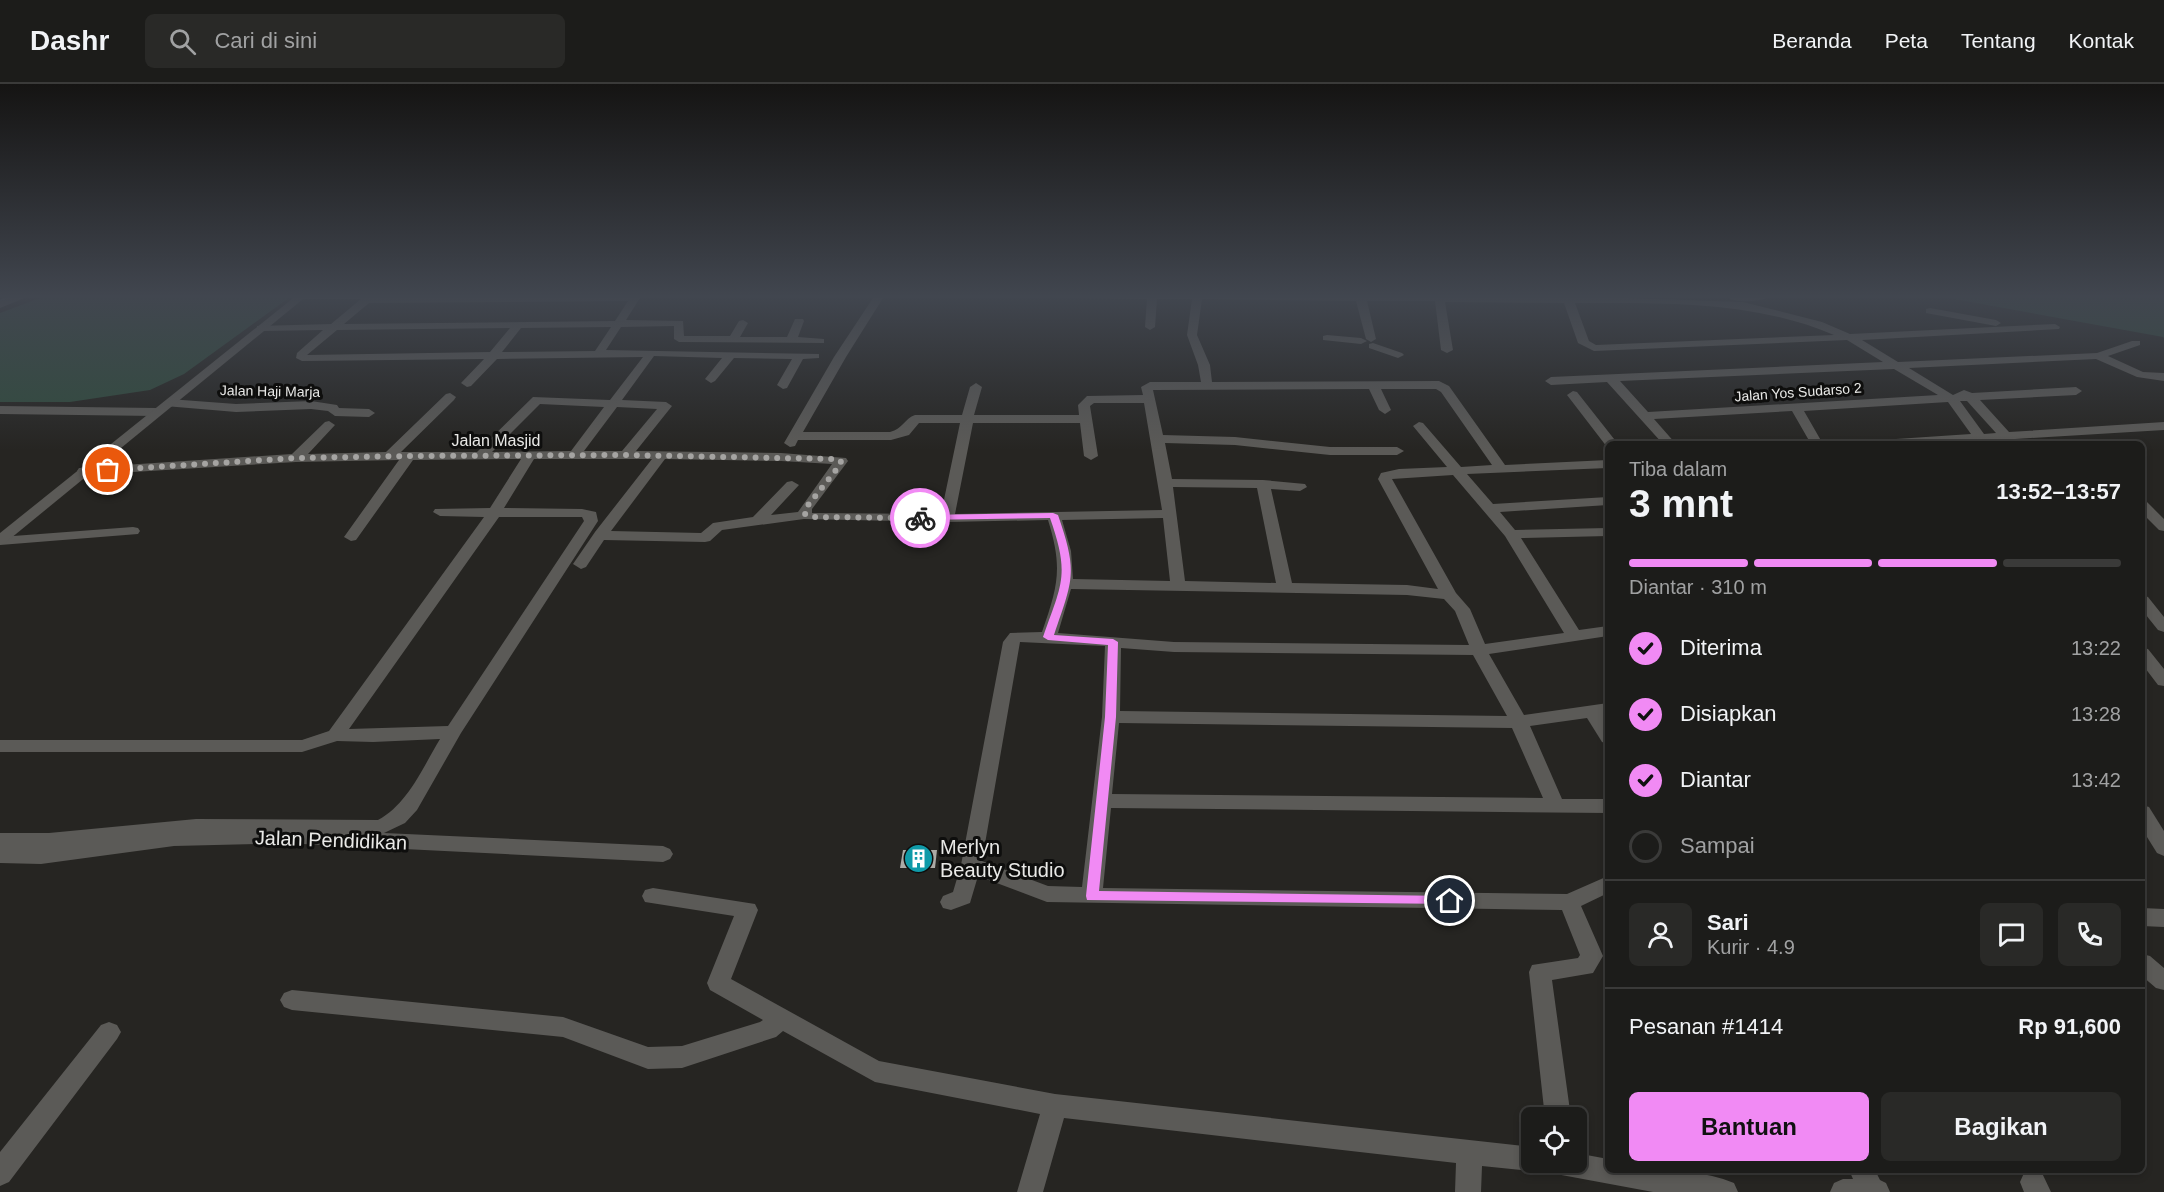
<!DOCTYPE html>
<html lang="id">
<head>
<meta charset="utf-8">
<style>
  :root { --surface:#1c1c1a; --page:#292927; --text:#f1f3f6; --muted:#a0a1a2; --line:#3a3a39; --accent:#f18af4 }
  body { margin:0; font-family:Helvetica,sans-serif; background:var(--page); color:var(--text); height:100vh; display:flex; flex-direction:column; font-size:22px; white-space:nowrap }
  * { box-sizing:border-box; margin:0 }
  p { font-size:20px; color:var(--muted) }
  .icon { flex:none; width:33px; height:33px; fill:none; stroke:currentColor; stroke-width:2; stroke-linecap:round; stroke-linejoin:round }
  .map { position:relative; flex:1; overflow:hidden }
  .details { position:absolute; left:1605px; top:357px; width:540px; height:732px; display:flex; flex-direction:column; background:var(--surface); border-radius:9px; box-shadow:0 3px 9px #0003,0 0 0 2px var(--line) }
  .details>* { flex:none }
  .controls { position:absolute; left:1521px; top:1023px; display:grid; gap:12px }
  .controls a { display:grid; place-items:center; width:66px; height:66px; border-radius:9px; background:var(--surface); box-shadow:0 3px 9px #0003,0 0 0 2px var(--line); font-size:30px }
  .pin { position:absolute; display:grid; place-items:center; width:51px; height:51px; color:#fff; margin:-26px; border:3px solid #fff; border-radius:50%; box-shadow:0 2px 6px #0007 }
  .courier { position:absolute; display:grid; place-items:center; width:60px; height:60px; margin:-30px; border:4px solid #f18af4; border-radius:50%; background:#fff; color:#222; box-shadow:0 2px 8px #0007 }
  .overview em { font-style:normal; font-weight:600 }
  .overview div { display:flex; flex-direction:column-reverse }
  .overview { display:flex; align-items:center; justify-content:space-between; height:102px; padding:0 24px }
  h1 { font-size:39px; font-weight:600; line-height:45px }
  .bar { display:grid; grid-template-columns:repeat(4,1fr); gap:9px 6px; align-content:center; height:72px; padding:0 24px }
  .bar i { height:8px; border-radius:4px; background:var(--line) }
  .bar .on { background:var(--accent) }
  .bar p { grid-column:span 4 }
  .line { display:flex; align-items:center; gap:15px; padding:0 24px; border-top:2px solid var(--line) }
  .line div { flex:1 }
  .round { display:grid; place-items:center; flex:none; width:63px; height:63px; border-radius:9px; background:var(--page) }
  ol { padding:0 24px; list-style:none }
  li { display:flex; align-items:center; gap:18px; height:66px }
  li p { margin-inline-start:auto }
  li .icon { padding:6px; border-radius:50%; background:var(--accent); color:#111; stroke-width:4 }
  li:last-child { color:var(--muted) }
  li i { width:33px; height:33px; border:3px solid var(--line); border-radius:50% }
  .primary-button { display:flex; gap:12px; margin-top:auto; padding:12px 24px }
  .primary-button a { flex:1; height:69px; border-radius:9px; background:var(--accent); color:#111; font-size:24px; font-weight:600; line-height:69px; text-align:center }
  .primary-button a+a { background:var(--page); color:var(--text) }
  header { display:flex; align-items:center; gap:36px; box-sizing:border-box; height:84px; padding:0 30px; background:var(--surface); border-bottom:2px solid var(--line) }
  header strong { font-size:28px }
  nav { display:flex; gap:33px; margin-inline-start:auto; font-size:21px }
  .search { width:420px; height:54px; background:var(--page); display:flex; align-items:center; gap:15px; box-sizing:border-box; padding:0 21px; border-radius:9px; color:var(--muted); font-size:22px }
  .map>svg:first-child { display:block }
  .green { fill:#314c3e }
  .lines { fill:none; stroke-linecap:round; stroke-linejoin:round }
  .stream { stroke:#5b6e7f; stroke-width:4.5 }
  .building { fill:#abaaa6 }
  .minor { fill:#5b5a57; fill-rule:evenodd }
  .secondary { fill:#5b5a57; fill-rule:evenodd }
  .route { fill:#f18af4 }
  .done { stroke:#a5a4a2; stroke-width:6; stroke-dasharray:0 10.8 }
  .labels { text-anchor:middle; stroke-width:6; stroke-linejoin:round; paint-order:stroke }
  .far-street-label { font-size:14px; fill:#e9e9e7; stroke:#0e0e0d }
  .street-label { font-size:16px; fill:#e9e9e7; stroke:#0e0e0d }
  .near-street-label { font-size:20px; fill:#e9e9e7; stroke:#0e0e0d }
  .near-poi-label { font-size:20px; fill:#e9e9e7; stroke:#0e0e0d; text-anchor:start }
</style>
</head>
<body>
<header>
<strong>Dashr</strong>
<div class="search"><svg class="icon" aria-label="search" viewBox="0 0 24 24"><circle cx="10" cy="10" r="6"/><path d="M15 15l6 6"/></svg>Cari di sini</div>
<nav><a>Beranda</a><a>Peta</a><a>Tentang</a><a>Kontak</a></nav>
</header>
<div class="map">
<svg width="2164" height="1108" viewBox="0 0 2164 1108">
  <rect width="100%" height="100%" fill="#262522"/>
  <path class="green" d="M48 211H293L184 290 150 306 70 318H0V229Z
    M1932 211H2164V254L2163 253Z"/>
  <g class="lines">
    <path class="stream" d="M0 218 17 211"/>
  </g>
  <path class="building" d="M903 766H937L935 784H900Z"/>
  <g class="lines">
    <path class="minor" d="M19 211H32L0 224V217Z
      M297 211H378L379 213 635 211 640 214 626 236 683 237 684 252H730L739 237 743 236 748 239 740 253H787L795 235H803L804 237 798 253 824 255V259L679 258 674 255V242L621 243 606 266 819 270V274L803 275 787 304 783 305 777 301 792 275 734 274 715 297 711 299 705 295 722 274 654 272 622 316 666 318 672 322 636 367 781 369 846 374 848 377 812 425V429L941 430 960 339H919L909 351 891 356H798L795 362 790 363 784 359 834 273 873 214 868 211H1049L1044 214H883L846 273 803 348H890C903 345 905 334 915 331H962L970 303 976 299 982 303 974 331H1079L1078 321 1087 312 1143 311 1141 303 1150 298H1201L1198 281 1187 251 1192 215H1157L1155 243 1150 246 1145 243 1147 215 1058 214 1053 211 1568 212 1743 218 1822 238 1850 250 2055 240 2060 243 2059 245 1862 256 1898 278 2097 269 2132 257H2140V261L2108 272 2143 288 2164 289V297L2137 293 2096 275 1909 284 1953 311 1964 306 1972 309 2076 303 2082 307 2076 311 1980 316 2009 348 2164 338V346L2015 355 2014 359 2009 360 2002 356 1989 357 1991 360H1978L1977 358 1875 360 1881 356 1971 350 1948 318 1804 327 1823 360H1811L1792 327 1654 335 1676 360H1663L1607 298 1551 301 1545 297 1551 293 1883 278 1847 256 1594 267 1578 259 1564 219 1445 218 1453 266 1447 269 1441 266 1435 217H1367L1376 255 1371 258 1366 255 1356 217 1202 215 1197 251 1210 281 1212 298 1439 297 1449 302 1505 381 1608 376V384L1467 390 1493 420 1608 413V421L1500 428 1515 446 1608 444V452L1521 454 1579 546 1608 542V552L1489 570 1524 631 1608 619V631H1604L1608 639V660L1602 658 1587 634 1530 642 1562 715H1608V729L1111 724 1103 804 1567 810 1608 792V809L1581 822 1603 872 1593 889 1552 896 1571 1034H1545L1529 888 1532 881 1578 874 1580 871 1562 826 1047 818 978 792 970 819 951 826 943 824 940 818 943 812 953 808 961 781 1003 558 1010 549 1042 548C1058 502 1063 484 1048 436L947 438 804 435 722 446 710 457 705 458 604 456 586 483 581 485 573 480 595 448 652 375H534L504 424 582 425 596 428 598 437 461 649 417 726 405 739 384 749 663 762 670 765 673 770 670 775 663 778 303 760 296 758 293 753 295 750H267L269 753 266 758 259 760 174 762 41 780 0 779V749H49L196 735 378 736C408 720 423 683 440 655L373 658 337 657 302 668H0V656H302L329 647 484 433 440 432 433 428 435 425 490 424 521 375 413 376 356 456 351 457 344 453 399 376 296 378 84 391 79 390 77 387 79 384 292 370 325 338 329 337 335 341 308 370 386 368 446 310 450 309 456 313 454 316 401 368H477L533 313 610 316 643 273 497 275 471 302 467 303 461 299 484 275 302 277 296 274 297 269 323 246 261 247 257 246V242L331 240 361 215H301L297 214ZM628 217 615 237 344 240 369 219ZM1575 219C1661 219 1752 216 1834 251L1596 261 1589 257ZM611 243 595 267 502 268 521 244ZM510 244 490 268 307 271 337 246ZM1894 285 1938 311 1648 328 1620 297ZM1369 305 1379 326 1385 330 1391 326 1381 305H1436L1441 308 1492 381 1461 383 1423 339 1419 338 1413 342 1447 383 1399 385 1381 389 1378 395 1438 505 1407 501 1292 499 1271 405 1300 407 1307 403 1305 400 1263 396 1172 395 1165 359 1235 361 1330 371H1397L1404 367 1397 363H1330L1235 353 1163 351 1153 306ZM1960 317H1967L1996 349 1984 350ZM1094 319H1144L1162 426 955 430 973 339H1080L1084 372 1091 376 1098 372 1090 322ZM540 320 604 323 571 367 492 368ZM617 323 657 325 622 367H584ZM665 375 781 377 832 380 798 428 771 431 799 401 792 397 787 398 753 433 713 439 701 449 611 447ZM1453 391 1505 452 1564 549 1485 560 1470 525 1456 509 1392 395ZM1173 403 1257 404 1276 499 1185 497ZM499 433H582L584 437 448 642 349 645ZM1163 434 1170 497 1073 495 1071 467 1062 436ZM1071 505 1407 511 1444 515 1455 527 1469 561 1174 558 1058 549ZM1020 558 1105 562 1102 633 1082 803 1048 802 982 777ZM1121 564 1174 568 1473 571 1507 632 1120 627ZM1119 639 1512 644 1543 714 1112 710Z
      M1739 211H1774C1766 217 1737 220 1729 214Z
      M1930 224 1996 236 2001 239 1996 242 1926 229V225Z
      M1327 251 1361 254 1367 257 1361 260 1323 256V252Z
      M1373 259 1402 269 1404 271 1398 274 1369 264V260Z
      M1573 307 1577 308 1618 360H1608L1607 363 1567 311Z
      M169 315 236 320 311 317 337 321 339 324 369 325 375 329 369 333 335 332 328 327 311 325 236 328 165 322 163 319Z
      M0 322 156 324 162 328 156 332 0 330Z
      M2142 417 2147 418 2164 435V447L2159 446 2142 429Z
      M133 443 138 444 140 447 138 450 0 461V453Z
      M2142 511 2148 513 2164 533V548L2158 546 2142 526Z
      M2142 564 2148 565 2164 585V602L2158 601 2142 580Z
      M2142 721 2149 723 2164 747V772L2157 769 2142 745Z
      M653 804 755 820 758 826 731 895 879 977 1055 1010 1532 1063V1078H1576V1069L1608 1075V1086C1650 1086 1695 1083 1734 1099L1738 1108H1653L1556 1090 1547 1087 1543 1079 1541 1084 1532 1087 1482 1082 1481 1108H1455L1456 1079 1064 1034 1043 1108H1017L1040 1030 875 998 783 947 776 953 682 984 648 985 563 953 292 926 284 923 280 916 284 909 292 906 563 933 648 963 682 962 760 938 763 936 710 906 707 899 734 832 645 818 642 812 645 806Z
      M2142 824 2164 825V843L2142 842Z
      M2142 870 2150 872 2164 884V906L2156 904 2142 892Z
      M109 938 117 941 121 948 117 955 9 1098 0 1102V1068L101 941Z
      M1849 1086H1875L1880 1096 1886 1099 1890 1108H1830L1834 1099 1843 1095H1853Z
      M2031 1086 2042 1089 2051 1108H2024L2020 1098 2024 1089Z"/>
    <path class="secondary" d="M297 211H308L5 459 0 460V449Z"/>
  </g>
  <linearGradient id="sky" x2="0" y2="1"><stop stop-color="#151413"/><stop offset="0.58" stop-color="#41464f"/><stop offset="1" stop-color="#41464f" stop-opacity="0"/></linearGradient>
  <rect width="2164" height="366" fill="url(#sky)"/>
  <path class="route" d="M1053 429 1058 431C1078 489 1073 495 1054 551L1113 555 1118 558 1116 633 1099 807 1450 812 1454 813 1456 817 1454 820 1087 816 1086 812 1105 633 1108 561 1048 556 1043 553C1062 499 1070 491 1050 434L920 436 916 434 920 431Z"/>
  <g class="lines">
    <path class="done" d="M108 386 296 374 409 372 626 371 833 375 841 377 840 381 805 425V430L810 433 920 434"/>
  </g>
  <defs>
    <symbol id="building-disc" viewBox="-11 -11 22 22"><circle r="9.5" fill="#0f9aa8" stroke="#0e0e0d"/><path d="M-4-6H4V6H1V3H-1V6H-4ZM-2.5-4.3h1.7v1.8h-1.7ZM.8-4.3h1.7v1.8H.8ZM-2.5-1h1.7V.8h-1.7ZM.8-1h1.7V.8H.8Z" fill="#fff"/></symbol>
  </defs>
  <g fill-rule="evenodd">
    <use href="#building-disc" x="902" y="758" width="33" height="33"/>
  </g>
  <g class="labels">
    <g class="far-street-label">
      <text transform="translate(270 307) rotate(1)" y="5">Jalan Haji Marja</text>
      <text transform="translate(1798 308) rotate(-4)" y="5">Jalan Yos Sudarso 2</text>
    </g>
    <g class="street-label">
      <text x="496" y="362">Jalan Masjid</text>
    </g>
    <g class="near-street-label">
      <text transform="translate(331 756) rotate(2)" y="7">Jalan Pendidikan</text>
    </g>
    <g class="near-poi-label">
      <text x="940" y="770">Merlyn<tspan x="940" dy="23">Beauty Studio</tspan></text>
    </g>
  </g>
</svg>
<div class="controls">
<a><svg class="icon" aria-label="locate" viewBox="0 0 24 24"><circle cx="12" cy="12" r="6"/><path d="M12 2v4M12 18v4M2 12h4M18 12h4"/></svg></a>
</div>
<div class="pin" style="left:108px;top:386px;background:#ea580c"><svg class="icon" aria-label="bag" viewBox="0 0 24 24"><path d="M5 8h14l-1 12H6zM9 8a3 3 0 0 1 6 0"/></svg></div>
<div class="pin" style="left:1450px;top:817px;background:#1f2937"><svg class="icon" aria-label="home" viewBox="0 0 24 24"><path d="M3 11l9-7 9 7M6 9v11h12V9"/></svg></div>
<div class="courier" style="left:920px;top:434px"><svg class="icon" aria-label="bike" viewBox="0 0 24 24"><circle cx="6" cy="16" r="4"/><circle cx="18" cy="16" r="4"/><path d="M6 16l4-8h5l3 8M10 8l3 8H6M13 5h3"/></svg></div>
<section class="details">
<div class="overview"><div><h1>3 mnt</h1><p>Tiba dalam</p></div><em>13:52–13:57</em></div>
<div class="bar"><i class="on"></i><i class="on"></i><i class="on"></i><i></i><p>Diantar · 310 m</p></div>
<ol>
<li><svg class="icon" aria-label="check" viewBox="0 0 24 24"><path d="M5 12l5 5 9-10"/></svg>Diterima<p>13:22</p></li>
<li><svg class="icon" aria-label="check" viewBox="0 0 24 24"><path d="M5 12l5 5 9-10"/></svg>Disiapkan<p>13:28</p></li>
<li><svg class="icon" aria-label="check" viewBox="0 0 24 24"><path d="M5 12l5 5 9-10"/></svg>Diantar<p>13:42</p></li>
<li><i></i>Sampai</li>
</ol>
<div class="line" style="height:108px"><a class="round"><svg class="icon" aria-label="person" viewBox="0 0 24 24"><circle cx="12" cy="8" r="4"/><path d="M4 21q1-7 8-7t8 7"/></svg></a><div><b>Sari</b><p>Kurir · 4.9</p></div><a class="round"><svg class="icon" aria-label="chat" viewBox="0 0 24 24"><path d="M4 5h16v11H9l-5 4z"/></svg></a><a class="round"><svg class="icon" aria-label="phone" viewBox="0 0 24 24"><path d="M5 4h4l2 5-3 2q2 4 5 5l2-3 5 2v4C11 20 4 13 5 4z"/></svg></a></div>
<div class="line" style="height:78px"><div>Pesanan #1414</div><b>Rp 91,600</b></div>
<div class="primary-button"><a>Bantuan</a><a>Bagikan</a></div>
</section>
</div>
</body>
</html>
